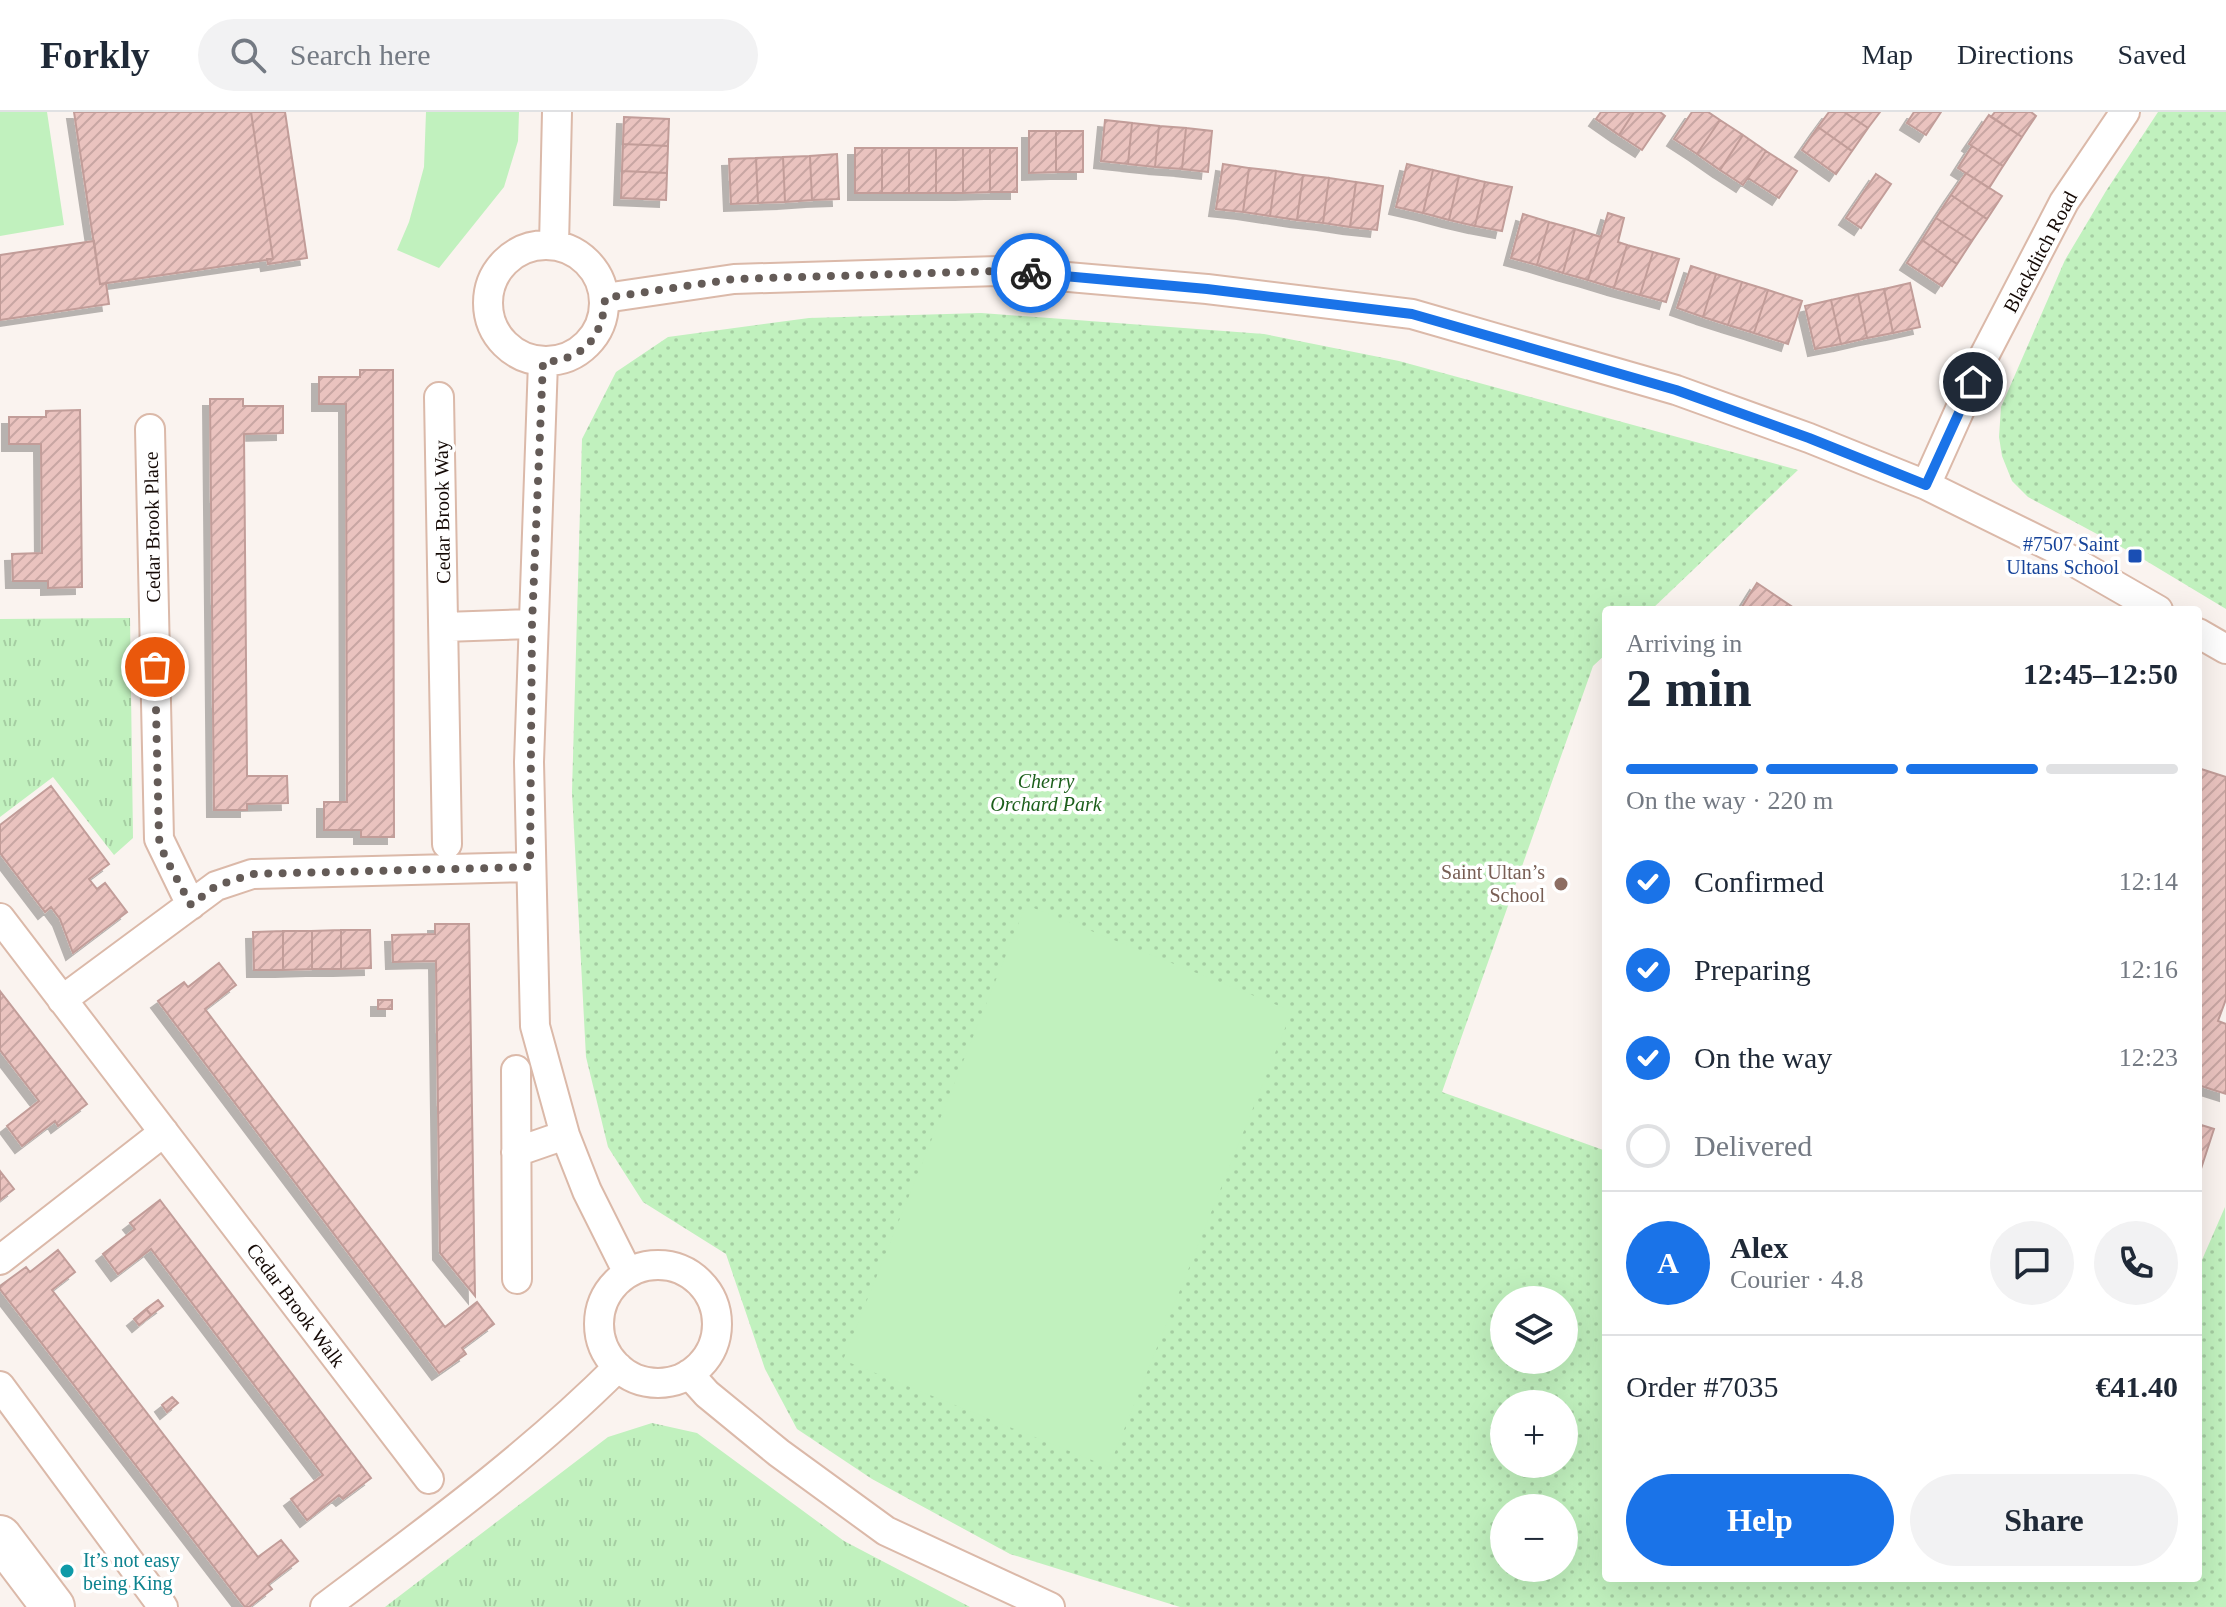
<!DOCTYPE html>
<html lang="en">
<head>
<meta charset="utf-8">
<style>
  :root { --surface:#fff; --page:#f2f2f3; --text:#1f2937; --muted:#747a83; --line:#e0e1e3; --accent:#1a73e8 }
  body { margin:0; font-family:"Times New Roman",serif; background:var(--page); color:var(--text); height:100vh; display:flex; flex-direction:column; font-size:30px; white-space:nowrap }
  * { box-sizing:border-box; margin:0 }
  p { font-size:26px; color:var(--muted) }
  .icon { flex:none; width:44px; height:44px; fill:none; stroke:currentColor; stroke-width:2; stroke-linecap:round; stroke-linejoin:round }
  .map { position:relative; flex:1; overflow:hidden }
  .drawer { position:absolute; left:1602px; top:494px; width:600px; height:976px; display:flex; flex-direction:column; background:var(--surface); border-radius:8px; box-shadow:0 8px 32px #0002 }
  .drawer>* { flex:none }
  .tools { position:absolute; left:1490px; top:1174px; display:grid; gap:16px }
  .tools a { display:grid; place-items:center; width:88px; height:88px; border-radius:50%; background:var(--surface); box-shadow:0 8px 32px #0002; font-size:40px }
  .pin { position:absolute; display:grid; place-items:center; width:68px; height:68px; color:#fff; margin:-34px; border:4px solid #fff; border-radius:50%; box-shadow:0 2px 8px #0007 }
  .courier { position:absolute; display:grid; place-items:center; width:80px; height:80px; margin:-40px; border:6px solid #1a73e8; border-radius:50%; background:#fff; color:#222; box-shadow:0 2px 10px #0007 }
  .head em { font-style:normal; font-weight:700 }
  .head div { display:flex; flex-direction:column-reverse }
  .head { display:flex; align-items:center; justify-content:space-between; height:136px; padding:0 24px }
  h1 { font-size:52px; font-weight:700; line-height:60px }
  .bar { display:grid; grid-template-columns:repeat(4,1fr); gap:12px 8px; align-content:center; height:96px; padding:0 24px }
  .bar i { height:10px; border-radius:6px; background:var(--line) }
  .bar .selected { background:var(--accent) }
  .bar p { grid-column:span 4 }
  .line { display:flex; align-items:center; gap:20px; padding:0 24px; border-top:2px solid var(--line) }
  .line div { flex:1 }
  .round { display:grid; place-items:center; flex:none; width:84px; height:84px; border-radius:42px; background:var(--page) }
  ol { padding:0 24px; list-style:none }
  li { display:flex; align-items:center; gap:24px; height:88px }
  li p { margin-inline-start:auto }
  li .icon { padding:8px; border-radius:50%; background:var(--accent); color:#fff; stroke-width:4 }
  li:last-child { color:var(--muted) }
  li i { width:44px; height:44px; border:4px solid var(--line); border-radius:50% }
  .cta { display:flex; gap:16px; margin-top:auto; padding:16px 24px }
  .cta a { flex:1; height:92px; border-radius:48px; background:var(--accent); color:#fff; font-size:32px; font-weight:700; line-height:92px; text-align:center }
  .cta a+a { background:var(--page); color:var(--text) }
  header { display:flex; align-items:center; gap:48px; box-sizing:border-box; height:112px; padding:0 40px; background:var(--surface); border-bottom:2px solid var(--line) }
  header strong { font-size:38px }
  nav { display:flex; gap:44px; margin-inline-start:auto; font-size:28px }
  .search { width:560px; height:72px; background:var(--page); display:flex; align-items:center; gap:20px; box-sizing:border-box; padding:0 28px; border-radius:44px; color:var(--muted); font-size:30px }
  .map>svg:first-child { display:block }
  .grass { fill:url(#grass-tufts) }
  .park { fill:url(#park-dots); fill-rule:evenodd }
  .garden { fill:#c1f1be }
  .building { fill:url(#building-hatch); stroke:#c29d99; stroke-width:2; filter:url(#shadow) }
  .lines { fill:none; stroke-linecap:round; stroke-linejoin:round }
  .street-casing { stroke:#dbb9a9; stroke-width:32 }
  .secondary-casing { stroke:#dbb9a9; stroke-width:46 }
  .street { stroke:#fff; stroke-width:28 }
  .secondary { stroke:#fff; stroke-width:42 }
  .done { stroke:#645b57; stroke-width:8; stroke-dasharray:0 14.4 }
  .route { stroke:#1a73e8; stroke-width:10 }
  .transit-dot { fill:#1a4fb4; stroke:#fff; stroke-width:3 }
  .education-dot { fill:#8d6e63; stroke:#fff; stroke-width:3 }
  .culture-dot { fill:#0f9aa8; stroke:#fff; stroke-width:3 }
  .labels { text-anchor:middle; stroke-width:7; stroke-linejoin:round; paint-order:stroke }
  .street-label { font-size:20px; fill:#140905; stroke:#fff }
  .transit-label { font-size:20px; fill:#164399; stroke:#fff; text-anchor:end }
  .park-label { font-size:20px; font-style:italic; fill:#1c5f1b; stroke:#fff }
  .education-label { font-size:20px; fill:#785e54; stroke:#fff; text-anchor:end }
  .culture-label { font-size:20px; fill:#0d838f; stroke:#fff; text-anchor:start }
</style>
</head>
<body>
<header>
<strong>Forkly</strong>
<div class="search"><svg class="icon" aria-label="search" viewBox="0 0 24 24"><circle cx="10" cy="10" r="6"/><path d="M15 15l6 6"/></svg>Search here</div>
<nav><a>Map</a><a>Directions</a><a>Saved</a></nav>
</header>
<div class="map">
<svg width="2226" height="1495" viewBox="0 0 2226 1495">
  <defs>
    <pattern id="grass-tufts" width="24" height="20" patternUnits="userSpaceOnUse" patternTransform="scale(2)"><rect width="24" height="20" fill="#c1f1be"/><path d="M3 7l-1-3M5 7V3M7 7l1-3M15 17l-1-3M17 17v-4M19 17l1-3" fill="none" stroke="#a5cda2"/></pattern>
    <pattern id="park-dots" width="8" height="8" patternUnits="userSpaceOnUse" patternTransform="scale(2)"><rect width="8" height="8" fill="#c1f1be"/><path d="M2 2h.1M6 6h.1" fill="none" stroke="#a5cda2" stroke-width="1.8" stroke-linecap="round"/></pattern>
    <pattern id="building-hatch" width="6" height="6" patternUnits="userSpaceOnUse" patternTransform="scale(2)"><rect width="6" height="6" fill="#eac3bf"/><path d="M-1 1l2-2M0 6l6-6M5 7l2-2" fill="none" stroke="#c8a6a3"/></pattern>
    <filter id="shadow"><feDropShadow dx="-7" dy="7" stdDeviation="0" flood-color="#0004"/></filter>
  </defs>
  <rect width="100%" height="100%" fill="#faf3ef"/>
  <path class="grass" d="M130 506 133 726 114 743 53 665 0 705V507Z
    M652 1311 697 1321 844 1429 970 1495H385L608 1325Z"/>
  <path class="park" d="M2158 0H2226V497L2138 444 2028 385 2012 369 2002 344 1999 325 2001 295 2065 148 2106 79Z
    M981 201 1264 222 1399 249 1798 358 1651 498H1606V542L1593 554 1442 980 1606 1039V1466H2198V1157L2225 1095 2226 1495H1180L1010 1442 872 1367 797 1317 765 1257 726 1142 643 1090 608 1035 586 945 572 680 582 327 616 260 668 225 809 206ZM1504 1188H1564V1248H1504ZM1504 1292H1564V1352H1504ZM1504 1396H1564V1456H1504Z"/>
  <path class="garden" d="M0 0H47L64 113 0 124Z
    M426 0H519L518 29 504 75 439 156 397 138 409 110 424 55Z
    M1026 793 1292 899 1109 1355 843 1248Z"/>
  <path class="building" d="M74 0H251L273 147 100 172Z
    M251 0H285L307 146 268 152 267 147H273Z
    M1601 0H1634L1619 23 1596 7Z
    M1634 0H1660L1665 4 1642 38 1619 23Z
    M1692 0H1708L1720 8 1697 42 1674 27Z
    M1829 0H1844L1868 16 1852 39 1818 15Z
    M1844 0H1880L1868 16Z
    M1914 0H1941L1926 23 1907 11Z
    M1995 0H2031L2036 4 2022 25 1991 5Z
    M1989 3 2022 25 2003 54 1969 32Z
    M624 5 669 7 668 34 623 32Z
    M1105 8 1132 11 1128 52 1101 49Z
    M1720 8 1743 23 1720 58 1697 42Z
    M1132 11 1159 14 1155 55 1128 52Z
    M1159 14 1186 16 1182 57 1155 55Z
    M1818 15 1852 39 1836 62 1802 38Z
    M1186 16 1212 19 1208 60 1182 57Z
    M1029 19H1056V60L1029 61Z
    M1056 19H1083V60H1056Z
    M1743 23 1766 39 1743 73 1720 58Z
    M623 32 668 34 667 61 622 59Z
    M1972 34 2003 54 1989 76 1958 56Z
    M855 36H882V81H855Z
    M882 36H909V81H882Z
    M909 36H936V81H909Z
    M936 36H963V81H936Z
    M963 36H990V80L963 81Z
    M990 36H1017V80H990Z
    M1766 39 1797 59 1779 86 1748 66Z
    M837 42 839 87 812 88 810 44Z
    M810 44 812 88 785 90 783 45Z
    M783 45 785 90 758 91 756 46Z
    M756 46 758 91 731 92 729 47Z
    M1223 52 1249 56 1243 100 1216 97Z
    M1407 52 1433 58 1423 101 1396 95Z
    M1249 56 1276 59 1270 104 1243 100Z
    M1433 58 1459 64 1449 108 1423 101Z
    M622 59 667 61 666 88 621 86Z
    M1276 59 1303 63 1297 108 1270 104Z
    M1966 61 2002 84 1987 107 1951 83Z
    M1876 62 1891 72 1861 116 1846 106Z
    M1303 63 1329 66 1323 111 1297 108Z
    M1459 64 1485 70 1475 114 1449 108Z
    M1329 66 1356 70 1350 115 1323 111Z
    M1356 70 1383 74 1377 118 1350 115Z
    M1485 70 1512 75 1502 119 1475 114Z
    M1951 83 1987 107 1972 129 1936 106Z
    M1608 101 1624 106 1618 130 1627 133 1614 176 1588 168Z
    M1523 102 1549 110 1537 153 1511 146Z
    M1936 106 1972 129 1957 152 1922 128Z
    M1549 110 1575 117 1563 161 1537 153Z
    M1575 117 1601 125 1588 168 1563 161Z
    M1922 128 1957 152 1942 174 1907 151Z
    M94 129 100 172 106 171 109 192 0 208V143Z
    M1627 133 1653 140 1640 183 1614 176Z
    M1653 140 1679 147 1666 190 1640 183Z
    M1691 154 1716 162 1703 205 1677 196Z
    M1716 162 1742 170 1728 213 1703 205Z
    M1742 170 1768 178 1754 221 1728 213Z
    M1910 171 1920 215 1893 221 1884 177Z
    M1884 177 1893 221 1867 226 1858 182Z
    M1768 178 1802 189 1788 232 1754 221Z
    M1858 182 1867 226 1841 232 1831 188Z
    M1831 188 1841 232 1815 237 1805 194Z
    M360 258H393L394 725H361V718H324V690H347L346 292H319V265H360Z
    M210 287H243V294H283V321L244 322 247 664H287L288 691 247 692V698H214Z
    M80 298 82 475 48 476V469H13L12 442 42 441 41 332H9V305H46V299Z
    M1757 471 1797 498H1740Z
    M2198 656 2226 665V887L2218 909 2226 912V982L2198 973Z
    M51 674 109 752 89 767 97 777 105 771 127 800 73 841 60 807 51 795 45 800 0 741V713Z
    M435 812H469L475 1184 440 1141 436 849 393 850 392 823 435 822Z
    M341 818V857H312V819Z
    M341 818H370L371 856 341 857Z
    M283 819V858H254L253 820Z
    M283 819H312V857L283 858Z
    M219 851 236 873 205 897 445 1215 477 1190 494 1212 462 1236 466 1242 439 1261 158 889 184 870 188 875Z
    M0 879 87 992 58 1014 55 1009 22 1034 7 1014 39 989 0 938Z
    M378 888H392V897H378Z
    M2198 1012 2214 1017 2198 1066Z
    M0 1059 14 1077 0 1088Z
    M160 1088 371 1366 343 1387 339 1383 307 1408 291 1387 323 1363 151 1137 118 1162 103 1142 135 1117 130 1111Z
    M58 1138 75 1160 52 1178 258 1445 281 1428 298 1449 268 1472 272 1477 249 1495H245L0 1177V1174L26 1155 30 1160Z
    M158 1188 163 1194 151 1203 146 1197Z
    M146 1197 151 1203 139 1213 134 1207Z
    M172 1285 178 1291 167 1300 162 1293Z"/>
  <g class="lines">
    <defs>
      <path id="street" d="M488 191a58 58 0 1 1 116 0a58 58 0 1 1-116 0Z
        M554 133 557 0
        M605 186 734 167 998 159 1207 177 1412 202 1676 278 1809 326 1926 373 2058 438 2064 444 2158 498
        M543 250 529 650 535 914 565 1023 587 1079 628 1161
        M439 285 447 732
        M150 317 159 727 191 793
        M1926 373 1984 244 2064 90 2125 0
        M444 515 532 512
        M2198 521 2226 537
        M0 806 429 1367
        M62 888 216 774 252 762 530 755
        M516 958 517 1167
        M516 1040 565 1023
        M0 1148 164 1020
        M599 1212a59 59 0 1 1 118 0a59 59 0 1 1-118 0Z
        M689 1262 707 1282 779 1341 886 1419 1050 1495
        M0 1274 163 1495
        M325 1495C426 1419 528 1345 618 1255"/>
      <path id="secondary" d="M0 1425 53 1495"/>
    </defs>
    <use href="#street" class="street-casing"/>
    <use href="#secondary" class="secondary-casing"/>
    <use href="#street" class="street"/>
    <use href="#secondary" class="secondary"/>
  </g>
  <g class="lines">
    <path class="done" d="M155 555 159 727 165 745 191 793 216 774 252 762 530 755 532 512 543 250C584 248 603 225 605 186L734 167 998 159 1031 161"/>
    <path class="route" d="M1031 161 1207 177 1412 202 1676 278 1809 326 1926 373 1973 270"/>
  </g>
  <rect class="transit-dot" x="2127" y="436" width="16" height="16" rx="4"/>
  <circle class="education-dot" cx="1561" cy="772" r="8"/>
  <circle class="culture-dot" cx="67" cy="1459" r="8"/>
  <g class="labels">
    <g class="street-label">
      <text transform="translate(2040 140) rotate(-62)" y="7">Blackditch Road</text>
      <text transform="translate(442 400) rotate(-91)" y="7">Cedar Brook Way</text>
      <text transform="translate(152 415) rotate(-91)" y="7">Cedar Brook Place</text>
      <text transform="translate(296 1193) rotate(53)" y="7">Cedar Brook Walk</text>
    </g>
    <g class="transit-label">
      <text x="2119" y="439">#7507 Saint<tspan x="2119" dy="23">Ultans School</tspan></text>
    </g>
    <g class="park-label">
      <text x="1046" y="676">Cherry<tspan x="1046" dy="23">Orchard Park</tspan></text>
    </g>
    <g class="education-label">
      <text x="1545" y="767">Saint Ultan’s<tspan x="1545" dy="23">School</tspan></text>
    </g>
    <g class="culture-label">
      <text x="83" y="1455">It’s not easy<tspan x="83" dy="23">being King</tspan></text>
    </g>
  </g>
</svg>
<div class="tools">
<a><svg class="icon" aria-label="layers" viewBox="0 0 24 24"><path d="M12 4l9 5-9 5-9-5zM3 14l9 5 9-5"/></svg></a>
<a>+</a>
<a>−</a>
</div>
<div class="pin" style="left:155px;top:555px;background:#ea580c"><svg class="icon" aria-label="bag" viewBox="0 0 24 24"><path d="M5 8h14l-1 12H6zM9 8a3 3 0 0 1 6 0"/></svg></div>
<div class="pin" style="left:1973px;top:270px;background:#1f2937"><svg class="icon" aria-label="home" viewBox="0 0 24 24"><path d="M3 11l9-7 9 7M6 9v11h12V9"/></svg></div>
<div class="courier" style="left:1031px;top:161px"><svg class="icon" aria-label="bike" viewBox="0 0 24 24"><circle cx="6" cy="16" r="4"/><circle cx="18" cy="16" r="4"/><path d="M6 16l4-8h5l3 8M10 8l3 8H6M13 5h3"/></svg></div>
<section class="drawer">
<div class="head"><div><h1>2 min</h1><p>Arriving in</p></div><em>12:45–12:50</em></div>
<div class="bar"><i class="selected"></i><i class="selected"></i><i class="selected"></i><i></i><p>On the way · 220 m</p></div>
<ol>
<li><svg class="icon" aria-label="check" viewBox="0 0 24 24"><path d="M5 12l5 5 9-10"/></svg>Confirmed<p>12:14</p></li>
<li><svg class="icon" aria-label="check" viewBox="0 0 24 24"><path d="M5 12l5 5 9-10"/></svg>Preparing<p>12:16</p></li>
<li><svg class="icon" aria-label="check" viewBox="0 0 24 24"><path d="M5 12l5 5 9-10"/></svg>On the way<p>12:23</p></li>
<li><i></i>Delivered</li>
</ol>
<div class="line" style="height:144px"><b class="round" style="background:var(--accent);color:#fff">A</b><div><b>Alex</b><p>Courier · 4.8</p></div><a class="round"><svg class="icon" aria-label="chat" viewBox="0 0 24 24"><path d="M4 5h16v11H9l-5 4z"/></svg></a><a class="round"><svg class="icon" aria-label="phone" viewBox="0 0 24 24"><path d="M5 4h4l2 5-3 2q2 4 5 5l2-3 5 2v4C11 20 4 13 5 4z"/></svg></a></div>
<div class="line" style="height:104px"><div>Order #7035</div><b>€41.40</b></div>
<div class="cta"><a>Help</a><a>Share</a></div>
</section>
</div>
</body>
</html>
